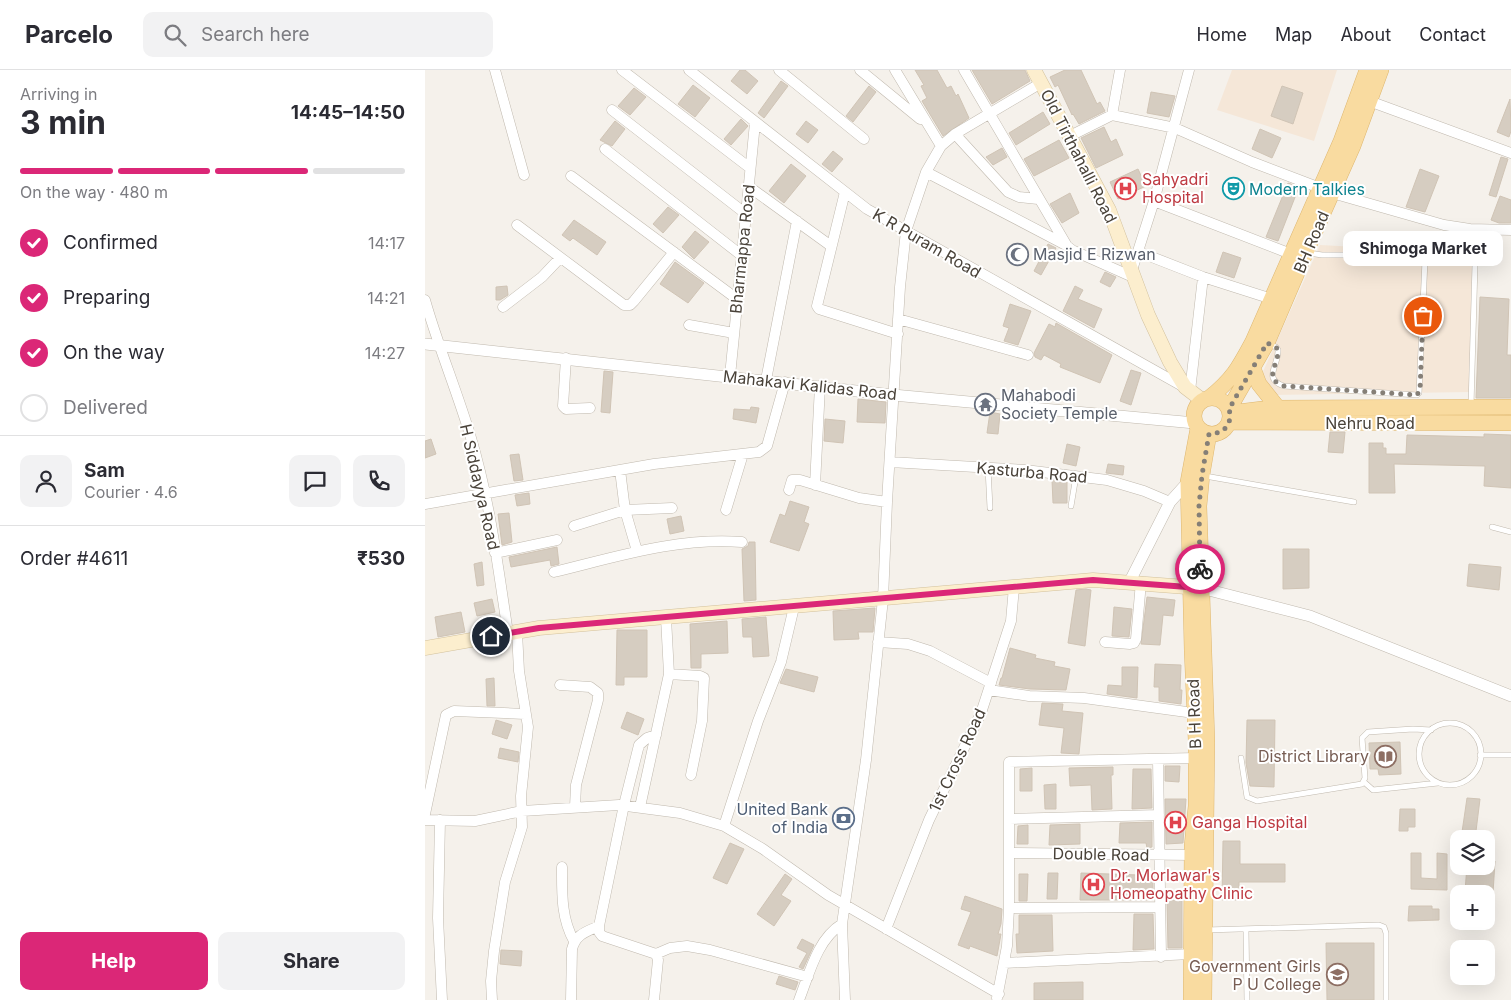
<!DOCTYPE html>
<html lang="en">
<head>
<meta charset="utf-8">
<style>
  :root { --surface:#fff; --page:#f2f2f3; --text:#2b2b33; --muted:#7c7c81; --line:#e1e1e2; --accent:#db2777 }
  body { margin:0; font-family:Inter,sans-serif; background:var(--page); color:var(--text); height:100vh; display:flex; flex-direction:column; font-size:19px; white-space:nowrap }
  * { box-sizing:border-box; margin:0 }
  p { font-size:16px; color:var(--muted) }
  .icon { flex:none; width:28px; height:28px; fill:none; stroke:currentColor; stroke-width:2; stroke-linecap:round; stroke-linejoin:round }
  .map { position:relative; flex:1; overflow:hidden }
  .sheet { display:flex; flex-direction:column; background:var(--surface); width:425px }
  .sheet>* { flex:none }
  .controls { position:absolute; left:1025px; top:760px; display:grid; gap:10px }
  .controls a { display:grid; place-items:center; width:45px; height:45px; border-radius:10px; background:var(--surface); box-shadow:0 5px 20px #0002; font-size:25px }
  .pin { position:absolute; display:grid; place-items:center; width:42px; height:42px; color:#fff; margin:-21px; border:2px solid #fff; border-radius:50%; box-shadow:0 1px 5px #0007 }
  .courier { position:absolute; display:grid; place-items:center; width:50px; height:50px; margin:-25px; border:4px solid #db2777; border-radius:50%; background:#fff; color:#222; box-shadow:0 1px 6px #0007 }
  .bubble { position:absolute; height:35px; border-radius:10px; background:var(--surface); box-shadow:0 5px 20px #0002; font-size:16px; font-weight:700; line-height:35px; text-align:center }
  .head em { font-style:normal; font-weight:700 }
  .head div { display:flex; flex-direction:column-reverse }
  .head { display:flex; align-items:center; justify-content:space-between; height:85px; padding:0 20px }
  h1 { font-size:32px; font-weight:700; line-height:38px }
  .bar { display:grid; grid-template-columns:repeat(4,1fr); gap:8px 5px; align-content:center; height:60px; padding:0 20px }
  .bar i { height:6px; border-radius:4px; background:var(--line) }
  .bar .active { background:var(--accent) }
  .bar p { grid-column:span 4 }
  .line { display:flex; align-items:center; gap:12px; padding:0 20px; border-top:1px solid var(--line) }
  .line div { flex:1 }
  .round { display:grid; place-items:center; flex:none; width:52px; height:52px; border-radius:10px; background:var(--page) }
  ol { padding:0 20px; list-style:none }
  li { display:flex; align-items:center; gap:15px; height:55px }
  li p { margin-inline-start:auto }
  li .icon { padding:5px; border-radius:50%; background:var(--accent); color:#fff; stroke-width:4 }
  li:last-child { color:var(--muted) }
  li i { width:28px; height:28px; border:2px solid var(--line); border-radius:50% }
  .cta { display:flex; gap:10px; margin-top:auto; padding:10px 20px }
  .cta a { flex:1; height:58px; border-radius:10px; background:var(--accent); color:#fff; font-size:20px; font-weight:700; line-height:58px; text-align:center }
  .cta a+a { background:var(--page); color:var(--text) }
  header { display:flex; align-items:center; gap:30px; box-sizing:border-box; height:70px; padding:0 25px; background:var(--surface); border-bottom:1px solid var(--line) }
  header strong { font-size:24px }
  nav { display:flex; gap:28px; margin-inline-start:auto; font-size:18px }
  .search { width:350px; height:45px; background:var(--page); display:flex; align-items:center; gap:12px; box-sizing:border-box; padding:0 18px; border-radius:10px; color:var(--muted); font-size:19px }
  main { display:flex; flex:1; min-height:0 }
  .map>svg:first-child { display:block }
  .commercial { fill:#f5e7d8 }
  .building { fill:#d6cdc1; stroke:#d0c4b5 }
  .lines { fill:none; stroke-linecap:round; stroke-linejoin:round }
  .service-casing { stroke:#c0b9ae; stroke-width:6 }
  .minor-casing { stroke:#c0b9ae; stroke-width:11 }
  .tertiary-casing { stroke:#c0b9ae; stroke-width:12 }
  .secondary-casing { stroke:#d2c19d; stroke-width:15 }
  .primary-casing { stroke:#deb770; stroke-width:16 }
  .service { stroke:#fff; stroke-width:5 }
  .minor { stroke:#fff; stroke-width:10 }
  .tertiary { stroke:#fff; stroke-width:11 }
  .secondary { stroke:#fceece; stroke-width:14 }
  .primary { stroke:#f9dba0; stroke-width:15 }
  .done { stroke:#857f77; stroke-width:5; stroke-dasharray:0 9 }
  .route { stroke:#db2777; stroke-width:6 }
  .labels { text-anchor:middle; stroke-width:4; stroke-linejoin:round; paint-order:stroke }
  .street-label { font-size:16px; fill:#494239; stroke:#fff }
  .health-label { font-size:16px; fill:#be3a42; stroke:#fff; text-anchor:start }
  .culture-label { font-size:16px; fill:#0d838f; stroke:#fff; text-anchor:start }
  .worship-label { font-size:16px; fill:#5b616d; stroke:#fff; text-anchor:start }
  .education-label { font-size:16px; fill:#785e54; stroke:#fff; text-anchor:end }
  .service-label { font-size:16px; fill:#4e5e75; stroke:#fff; text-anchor:end }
</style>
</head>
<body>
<header>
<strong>Parcelo</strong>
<div class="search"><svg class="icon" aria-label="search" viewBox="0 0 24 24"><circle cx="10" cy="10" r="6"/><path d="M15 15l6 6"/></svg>Search here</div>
<nav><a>Home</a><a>Map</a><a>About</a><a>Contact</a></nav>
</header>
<main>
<section class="sheet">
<div class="head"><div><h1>3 min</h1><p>Arriving in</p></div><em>14:45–14:50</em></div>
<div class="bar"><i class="active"></i><i class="active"></i><i class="active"></i><i></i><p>On the way · 480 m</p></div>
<ol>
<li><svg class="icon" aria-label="check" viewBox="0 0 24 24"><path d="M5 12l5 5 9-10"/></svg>Confirmed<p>14:17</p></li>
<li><svg class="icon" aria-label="check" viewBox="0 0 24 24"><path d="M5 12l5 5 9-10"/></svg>Preparing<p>14:21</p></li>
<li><svg class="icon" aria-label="check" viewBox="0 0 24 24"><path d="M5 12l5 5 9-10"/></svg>On the way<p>14:27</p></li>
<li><i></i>Delivered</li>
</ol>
<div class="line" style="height:90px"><a class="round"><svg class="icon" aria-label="person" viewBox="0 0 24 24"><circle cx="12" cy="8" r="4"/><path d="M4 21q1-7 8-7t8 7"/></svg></a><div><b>Sam</b><p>Courier · 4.6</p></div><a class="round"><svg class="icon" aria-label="chat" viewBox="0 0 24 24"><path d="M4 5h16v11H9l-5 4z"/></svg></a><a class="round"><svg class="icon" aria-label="phone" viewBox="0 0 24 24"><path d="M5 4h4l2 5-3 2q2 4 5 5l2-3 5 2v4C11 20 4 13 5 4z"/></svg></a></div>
<div class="line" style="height:65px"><div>Order #4611</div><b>₹530</b></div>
<div class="cta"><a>Help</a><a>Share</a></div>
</section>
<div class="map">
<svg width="1086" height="930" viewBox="0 0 1086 930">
  <rect width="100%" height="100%" fill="#f5f1eb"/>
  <path class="commercial" d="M807 0H912L889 71 792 40Z
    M895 175 1047 183 1045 322 846 325 836 306Z"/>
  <path class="building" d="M315 0H320L333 11 322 24 306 11Z
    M490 0H512L522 18 526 16 531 26 533 24 544 48 518 66 497 31 502 28 496 16 499 15Z
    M547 0H600L605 11 567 34Z
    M640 0H656L672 34 675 32 680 41 654 54 648 44 647 45 633 15 630 17 625 7Z
    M356 11 363 16 339 48 333 43Z
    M268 15 285 28 270 47 253 34Z
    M444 16 451 22 428 52 421 46Z
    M857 16 878 23 868 54 846 46Z
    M209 18 221 27 205 45 193 36Z
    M726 22 750 26 744 47 722 43Z
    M1085 29 1086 61 1084 67 1072 62Z
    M618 42 625 54 591 75 584 63Z
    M316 49 323 56 306 75 299 69Z
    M190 51 200 59 187 76 175 70Z
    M381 51 393 60 383 73 371 64Z
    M679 57 686 72 691 69 698 85 671 98 656 68Z
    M835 59 856 68 847 88 827 79Z
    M634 70 644 88 609 106 599 89Z
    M577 78 582 87 568 95 561 87Z
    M408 81 418 89 407 102 397 94Z
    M1076 87 1083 89 1071 127 1064 125Z
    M366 94 381 106 359 133 344 121Z
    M713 99 721 116 693 129 685 112Z
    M995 99 1014 106 1000 142 981 137Z
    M863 113 874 117 853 171 841 167Z
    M645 123 654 143 637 153 625 134Z
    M1075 126 1086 130V153H1074L1066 150Z
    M243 137 254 145 238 163 228 154Z
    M149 150 181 172 172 185 148 168 145 171 137 165Z
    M270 161 284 172 269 189 257 177Z
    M623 174 631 178 616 205 609 201Z
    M798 182 816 188 809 208 791 202Z
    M250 192 279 213 263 233 235 214Z
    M680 202 691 207 685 217 675 212Z
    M82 216 83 225 75 230H71V217Z
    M650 216 658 220 653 229 677 239 669 258 638 241Z
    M1055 227 1084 229 1082 285H1086V328H1051Z
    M585 234 606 241 593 275 579 271 584 258 578 256Z
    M631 253 687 285 675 313 635 297 636 294 619 285 616 290 610 287 609 283 624 254 630 257Z
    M706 300 716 303 706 335 695 331Z
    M179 301 188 302 185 343 176 342Z
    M433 329 461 332 460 353 432 352Z
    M326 337 334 338 331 353 308 349 309 339 325 340Z
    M565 342 575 344 573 364 562 363Z
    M400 349 420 351 418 373 399 371Z
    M905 362H920L918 383 903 382Z
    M1059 364 1086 365V418L1059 416 1060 396 969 394 970 423H944V373H958V378H961V384H981L982 365 1059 367Z
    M6 369 11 384 0 388V371Z
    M642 374 655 377 651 396 638 393Z
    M94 384 98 410 89 411 85 385Z
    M683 394 699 396 698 405 681 403Z
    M627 410 642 412V433H628Z
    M104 423 105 434 92 436 90 425Z
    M365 431 384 437 379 452 384 454 374 481 345 472 355 444 360 446Z
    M84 443 87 472 77 475 73 444Z
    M256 446 259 461 245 464 242 449Z
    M324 472H330L331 530 319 531 317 479 323 476Z
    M132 477 134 494 126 496 125 490 86 497 84 487Z
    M858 479H884V518L858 519Z
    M57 492 59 515 52 516 49 494Z
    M1044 494 1076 497 1074 520 1042 516Z
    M661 519 666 520 660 576 643 573 651 520Z
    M722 527 750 530 748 546 738 545 735 575 716 574Z
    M67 529 70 542 52 546 49 533Z
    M689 537 707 539 704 567 687 566Z
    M450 538 448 562H433L434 569 409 570 408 541Z
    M36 542 40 562 13 567 10 547Z
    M341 547 344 586 328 587 327 567H318L317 549Z
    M302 551 303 583 276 584V598H266L265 554Z
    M192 560H222V607H199V615H191Z
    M585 578 611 585 610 588 630 592 629 596 645 599 641 620 605 619 574 615 576 608H577Z
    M730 594 756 595 755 620H757L756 634 734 631V617H729Z
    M697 597H713L712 628 682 624 683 615 697 616Z
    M361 599 393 607 389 622 355 613Z
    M69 608 70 636H62L61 609Z
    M617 633 638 634 637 641 658 643 654 684 636 683 639 658 614 655Z
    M202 642 219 649 213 665 196 658Z
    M71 650 87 655 82 669 67 664Z
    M822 650H850L849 717 825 716 821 693Z
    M975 672 976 704 954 705 953 699H945L944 673Z
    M75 678 94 682 93 692 73 688Z
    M740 696H755L754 712 740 711Z
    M688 697V705H686L687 739 667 740 666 715 645 716 644 698Z
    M607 698V721H595V699Z
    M708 699H726L727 738 707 739Z
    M631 714V739H620L619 715Z
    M1042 728 1055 729 1050 769H1036Z
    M740 729H761L758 773 741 774Z
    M975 739H990V757H983V761H974Z
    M727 752V777L722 778 721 773H694L695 753Z
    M655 754V774L624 775 625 755Z
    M603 755V774H592L593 756Z
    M798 771H815V794H860V812H814V830H797Z
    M305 773 319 779 302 814 288 808Z
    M986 783H996V808L1012 809V783L1022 784V820L986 819Z
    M1061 791H1070L1068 823 1040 821 1042 796H1061Z
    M623 803H633L632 829H622Z
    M656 803 714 805V808H728V830H655Z
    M360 804 367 809 356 825 366 831 349 856 332 844Z
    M594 804H603L602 831H594Z
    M540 826 577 839 576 854 573 864H576L572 886 545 876 544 879 533 875 546 842 536 839Z
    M742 830H757V878H743Z
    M984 836H1007V839H1014V850L983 851Z
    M709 844H728L729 879 708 880Z
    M594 845H627L628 881 592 883 591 864H594Z
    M377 869 389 875 378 899 374 897 382 883 372 878Z
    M901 873H949V930H902Z
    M76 880 97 881 96 896 75 894Z
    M354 906 373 912 370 920 351 914Z
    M658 912V930H609V913Z"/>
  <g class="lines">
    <defs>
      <path id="service" d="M843 274 851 277 853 280C854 295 837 309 859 316L992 325 994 323 1000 190 997 186 992 185H897L884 183
        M1046 336 1050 194
        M563 398 565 438
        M780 406 929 432
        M646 436 651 406
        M1067 457 1086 462
        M994 684a31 31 0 1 1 62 0a31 31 0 1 1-62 0Z
        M1055 685H1086
        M816 688 822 727 832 731 937 714 940 708 937 668 943 662 988 659 1006 660
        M939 712 948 720 1013 713
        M781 860 954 855 959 857 961 863V930
        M821 860 822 930"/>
      <path id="minor" d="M70 0 99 105
        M197 0 325 98
        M264 0 442 139 759 317
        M354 0 439 69
        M435 0 495 49
        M470 0 516 76
        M539 0 642 176 647 180 710 208
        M944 31 1086 83
        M187 40 321 144
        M687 45 695 0
        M530 64 583 122 594 127 613 129
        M645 66 687 45 750 58 827 92 895 118
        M180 79 316 185
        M501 102 641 175
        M146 106 312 229
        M323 116 406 176
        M420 122 392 236 394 239 473 264
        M907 123 1019 155 1045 159 1086 160
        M729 131 866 184
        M92 155 199 235H205L209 231 249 182
        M714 182 778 207 847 229
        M707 200 729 131 764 0
        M0 230C13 276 32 321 46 368 65 431 73 498 83 563
        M78 237 117 207 135 188
        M473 249 603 285
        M264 255 309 263
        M141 288 138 336 141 339 165 338
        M305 306 330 53
        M341 310 372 151
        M765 321 778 207
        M465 392 600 400 682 410 719 421 745 432
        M195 400 200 440 212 481
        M390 415 395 316
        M364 420 367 410H375L434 428 462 432
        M0 434 229 394 334 382 342 376 360 312
        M301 440 318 384
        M149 456 200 440 247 438
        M70 483 132 470
        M129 502C191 487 253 467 317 472
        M453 572 483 574 505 581 566 613
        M680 572 705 574 709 573 711 569 716 512
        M244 604 275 606 279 608 277 651 266 705
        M135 615 165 617 173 623V630L151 715 150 737
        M564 620 604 626 659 628 769 643
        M733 689 736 887
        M215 737 244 604 241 548
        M0 744 21 645 29 641 100 644
        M585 749 734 745
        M0 750 50 751 97 741 194 735 255 743 299 756 338 779 403 825 574 924
        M15 750 13 848 17 930
        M299 756 333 651 356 592 369 537
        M585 783 767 785
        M137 797C137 823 136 848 149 871
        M584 838 734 837
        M461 859 504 750 556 643 586 551 589 517
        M231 884 245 878 262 876 285 880 383 907
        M579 893 766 884
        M572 928 582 876 584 838V692L771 688
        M67 930 66 911 69 881 80 812 97 757 96 726 103 657 94 601 92 562
        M146 930 147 879C151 864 161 862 174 856
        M229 930 233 890 231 884 177 866 174 862V856L199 735 214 675 222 668 231 665
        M374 930C384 905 392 869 417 854
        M420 930 417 854 441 690 458 529 462 432 475 217 481 161 501 102 516 76 530 64 616 13"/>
      <path id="tertiary" d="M0 274 468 325 770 353
        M705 511 745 432 763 412
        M776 518 885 546 1086 626"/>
      <path id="secondary" d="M609 0 684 140 723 245 745 292 760 317 777 330
        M0 578 114 558 668 510 775 518"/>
      <path id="primary" d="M828 298 834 314 853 338
        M769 346a18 18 0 1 1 36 0a18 18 0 1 1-36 0Z
        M784 328C808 309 814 297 828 271L916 71 942 0
        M804 339 842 273 887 168 928 76 956 0
        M805 343 845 338 1086 337
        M804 352 1086 353
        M766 930 767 776 771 736V671L767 581 763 412 773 358
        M779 930 782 670 774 436 777 405 784 364"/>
    </defs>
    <use href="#service" class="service-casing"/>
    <use href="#minor" class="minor-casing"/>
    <use href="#tertiary" class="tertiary-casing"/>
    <use href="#secondary" class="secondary-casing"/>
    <use href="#primary" class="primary-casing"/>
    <use href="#service" class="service"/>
    <use href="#minor" class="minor"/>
    <use href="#tertiary" class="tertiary"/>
    <use href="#secondary" class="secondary"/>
    <use href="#primary" class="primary"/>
  </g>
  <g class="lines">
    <path class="done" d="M775 499 774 436 777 405 784 364C799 364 808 354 804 339L842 273 851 277 853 280C854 295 837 309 859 316L992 325 995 320 998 246"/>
    <path class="route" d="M66 566 114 558 668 510 776 518 775 499"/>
  </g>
  <defs>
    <symbol id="hospital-ring" viewBox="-11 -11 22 22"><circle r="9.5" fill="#fff" stroke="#e0444e" stroke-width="1.5"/><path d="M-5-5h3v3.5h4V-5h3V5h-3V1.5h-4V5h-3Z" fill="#e0444e"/></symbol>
    <symbol id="theatre-ring" viewBox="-11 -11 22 22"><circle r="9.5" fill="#fff" stroke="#0f9aa8" stroke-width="1.5"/><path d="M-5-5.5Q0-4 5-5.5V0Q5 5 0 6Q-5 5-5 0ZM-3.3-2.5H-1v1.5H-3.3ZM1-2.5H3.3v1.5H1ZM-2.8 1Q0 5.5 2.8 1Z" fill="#0f9aa8"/></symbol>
    <symbol id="mosque-ring" viewBox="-11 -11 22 22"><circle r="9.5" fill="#fff" stroke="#6b7280" stroke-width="1.5"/><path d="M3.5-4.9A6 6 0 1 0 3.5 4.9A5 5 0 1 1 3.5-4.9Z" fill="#6b7280"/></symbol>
    <symbol id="temple-ring" viewBox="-11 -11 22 22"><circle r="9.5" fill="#fff" stroke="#6b7280" stroke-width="1.5"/><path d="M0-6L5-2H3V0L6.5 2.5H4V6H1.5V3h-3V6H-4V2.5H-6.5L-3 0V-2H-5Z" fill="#6b7280"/></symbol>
    <symbol id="library-ring" viewBox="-11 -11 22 22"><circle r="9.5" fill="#fff" stroke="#8d6e63" stroke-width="1.5"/><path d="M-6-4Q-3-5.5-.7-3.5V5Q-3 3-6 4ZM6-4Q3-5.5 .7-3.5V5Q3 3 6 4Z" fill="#8d6e63"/></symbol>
    <symbol id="bank-ring" viewBox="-11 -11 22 22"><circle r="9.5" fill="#fff" stroke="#5c6f8a" stroke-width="1.5"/><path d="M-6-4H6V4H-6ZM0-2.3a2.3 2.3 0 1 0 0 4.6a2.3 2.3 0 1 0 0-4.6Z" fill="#5c6f8a"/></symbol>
    <symbol id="university-ring" viewBox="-11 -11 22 22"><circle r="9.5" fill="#fff" stroke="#8d6e63" stroke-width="1.5"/><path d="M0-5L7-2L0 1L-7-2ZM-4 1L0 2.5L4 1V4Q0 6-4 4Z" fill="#8d6e63"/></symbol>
  </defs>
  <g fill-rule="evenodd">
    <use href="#hospital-ring" x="688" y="106" width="25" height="25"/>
    <use href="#theatre-ring" x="796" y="106" width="25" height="25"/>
    <use href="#mosque-ring" x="580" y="172" width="25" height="25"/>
    <use href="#temple-ring" x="548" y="322" width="25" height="25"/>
    <use href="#library-ring" x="948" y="674" width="25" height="25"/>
    <use href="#bank-ring" x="406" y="736" width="25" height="25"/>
    <use href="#hospital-ring" x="738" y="740" width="25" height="25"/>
    <use href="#hospital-ring" x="656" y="802" width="25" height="25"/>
    <use href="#university-ring" x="900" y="892" width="25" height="25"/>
  </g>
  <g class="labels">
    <g class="street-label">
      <text transform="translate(654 86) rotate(63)" y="6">Old Tirthahalli Road</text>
      <text transform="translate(886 172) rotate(-67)" y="6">BH Road</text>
      <text transform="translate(502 173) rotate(30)" y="6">K R Puram Road</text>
      <text transform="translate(317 179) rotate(-84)" y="6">Bharmappa Road</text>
      <text transform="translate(385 315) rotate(6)" y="6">Mahakavi Kalidas Road</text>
      <text x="945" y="359">Nehru Road</text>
      <text transform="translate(607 402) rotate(5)" y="6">Kasturba Road</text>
      <text transform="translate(55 417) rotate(77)" y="6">H Siddayya Road</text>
      <text transform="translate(769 644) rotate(-92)" y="6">B H Road</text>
      <text transform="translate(532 690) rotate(-65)" y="6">1st Cross Road</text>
      <text transform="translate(676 784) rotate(1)" y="6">Double Road</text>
    </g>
    <g class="health-label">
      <text x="717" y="115">Sahyadri<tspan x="717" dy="18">Hospital</tspan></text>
      <text x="767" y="758">Ganga Hospital</text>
      <text x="685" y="811">Dr. Morlawar's<tspan x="685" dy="18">Homeopathy Clinic</tspan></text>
    </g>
    <g class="culture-label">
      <text x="824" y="125">Modern Talkies</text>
    </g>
    <g class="worship-label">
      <text x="608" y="190">Masjid E Rizwan</text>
      <text x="576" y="331">Mahabodi<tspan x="576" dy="18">Society Temple</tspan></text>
    </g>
    <g class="education-label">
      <text x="944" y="692">District Library</text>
      <text x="896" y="902">Government Girls<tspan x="896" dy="18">P U College</tspan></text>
    </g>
    <g class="service-label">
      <text x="403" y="745">United Bank<tspan x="403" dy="18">of India</tspan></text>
    </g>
  </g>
</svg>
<div class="controls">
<a><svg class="icon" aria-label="layers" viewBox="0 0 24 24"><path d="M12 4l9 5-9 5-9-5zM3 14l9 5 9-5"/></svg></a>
<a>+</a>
<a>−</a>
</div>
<div class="pin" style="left:998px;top:246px;background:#ea580c"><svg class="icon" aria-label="bag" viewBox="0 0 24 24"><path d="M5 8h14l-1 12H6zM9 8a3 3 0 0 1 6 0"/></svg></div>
<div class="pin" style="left:66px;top:566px;background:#1f2937"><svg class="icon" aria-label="home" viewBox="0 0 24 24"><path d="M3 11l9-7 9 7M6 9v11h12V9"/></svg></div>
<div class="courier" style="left:775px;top:499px"><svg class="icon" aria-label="bike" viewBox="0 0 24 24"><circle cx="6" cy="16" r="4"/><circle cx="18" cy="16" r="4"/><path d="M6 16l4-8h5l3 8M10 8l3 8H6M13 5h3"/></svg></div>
<div class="bubble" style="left:918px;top:161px;width:160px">Shimoga Market</div>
</div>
</main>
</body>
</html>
